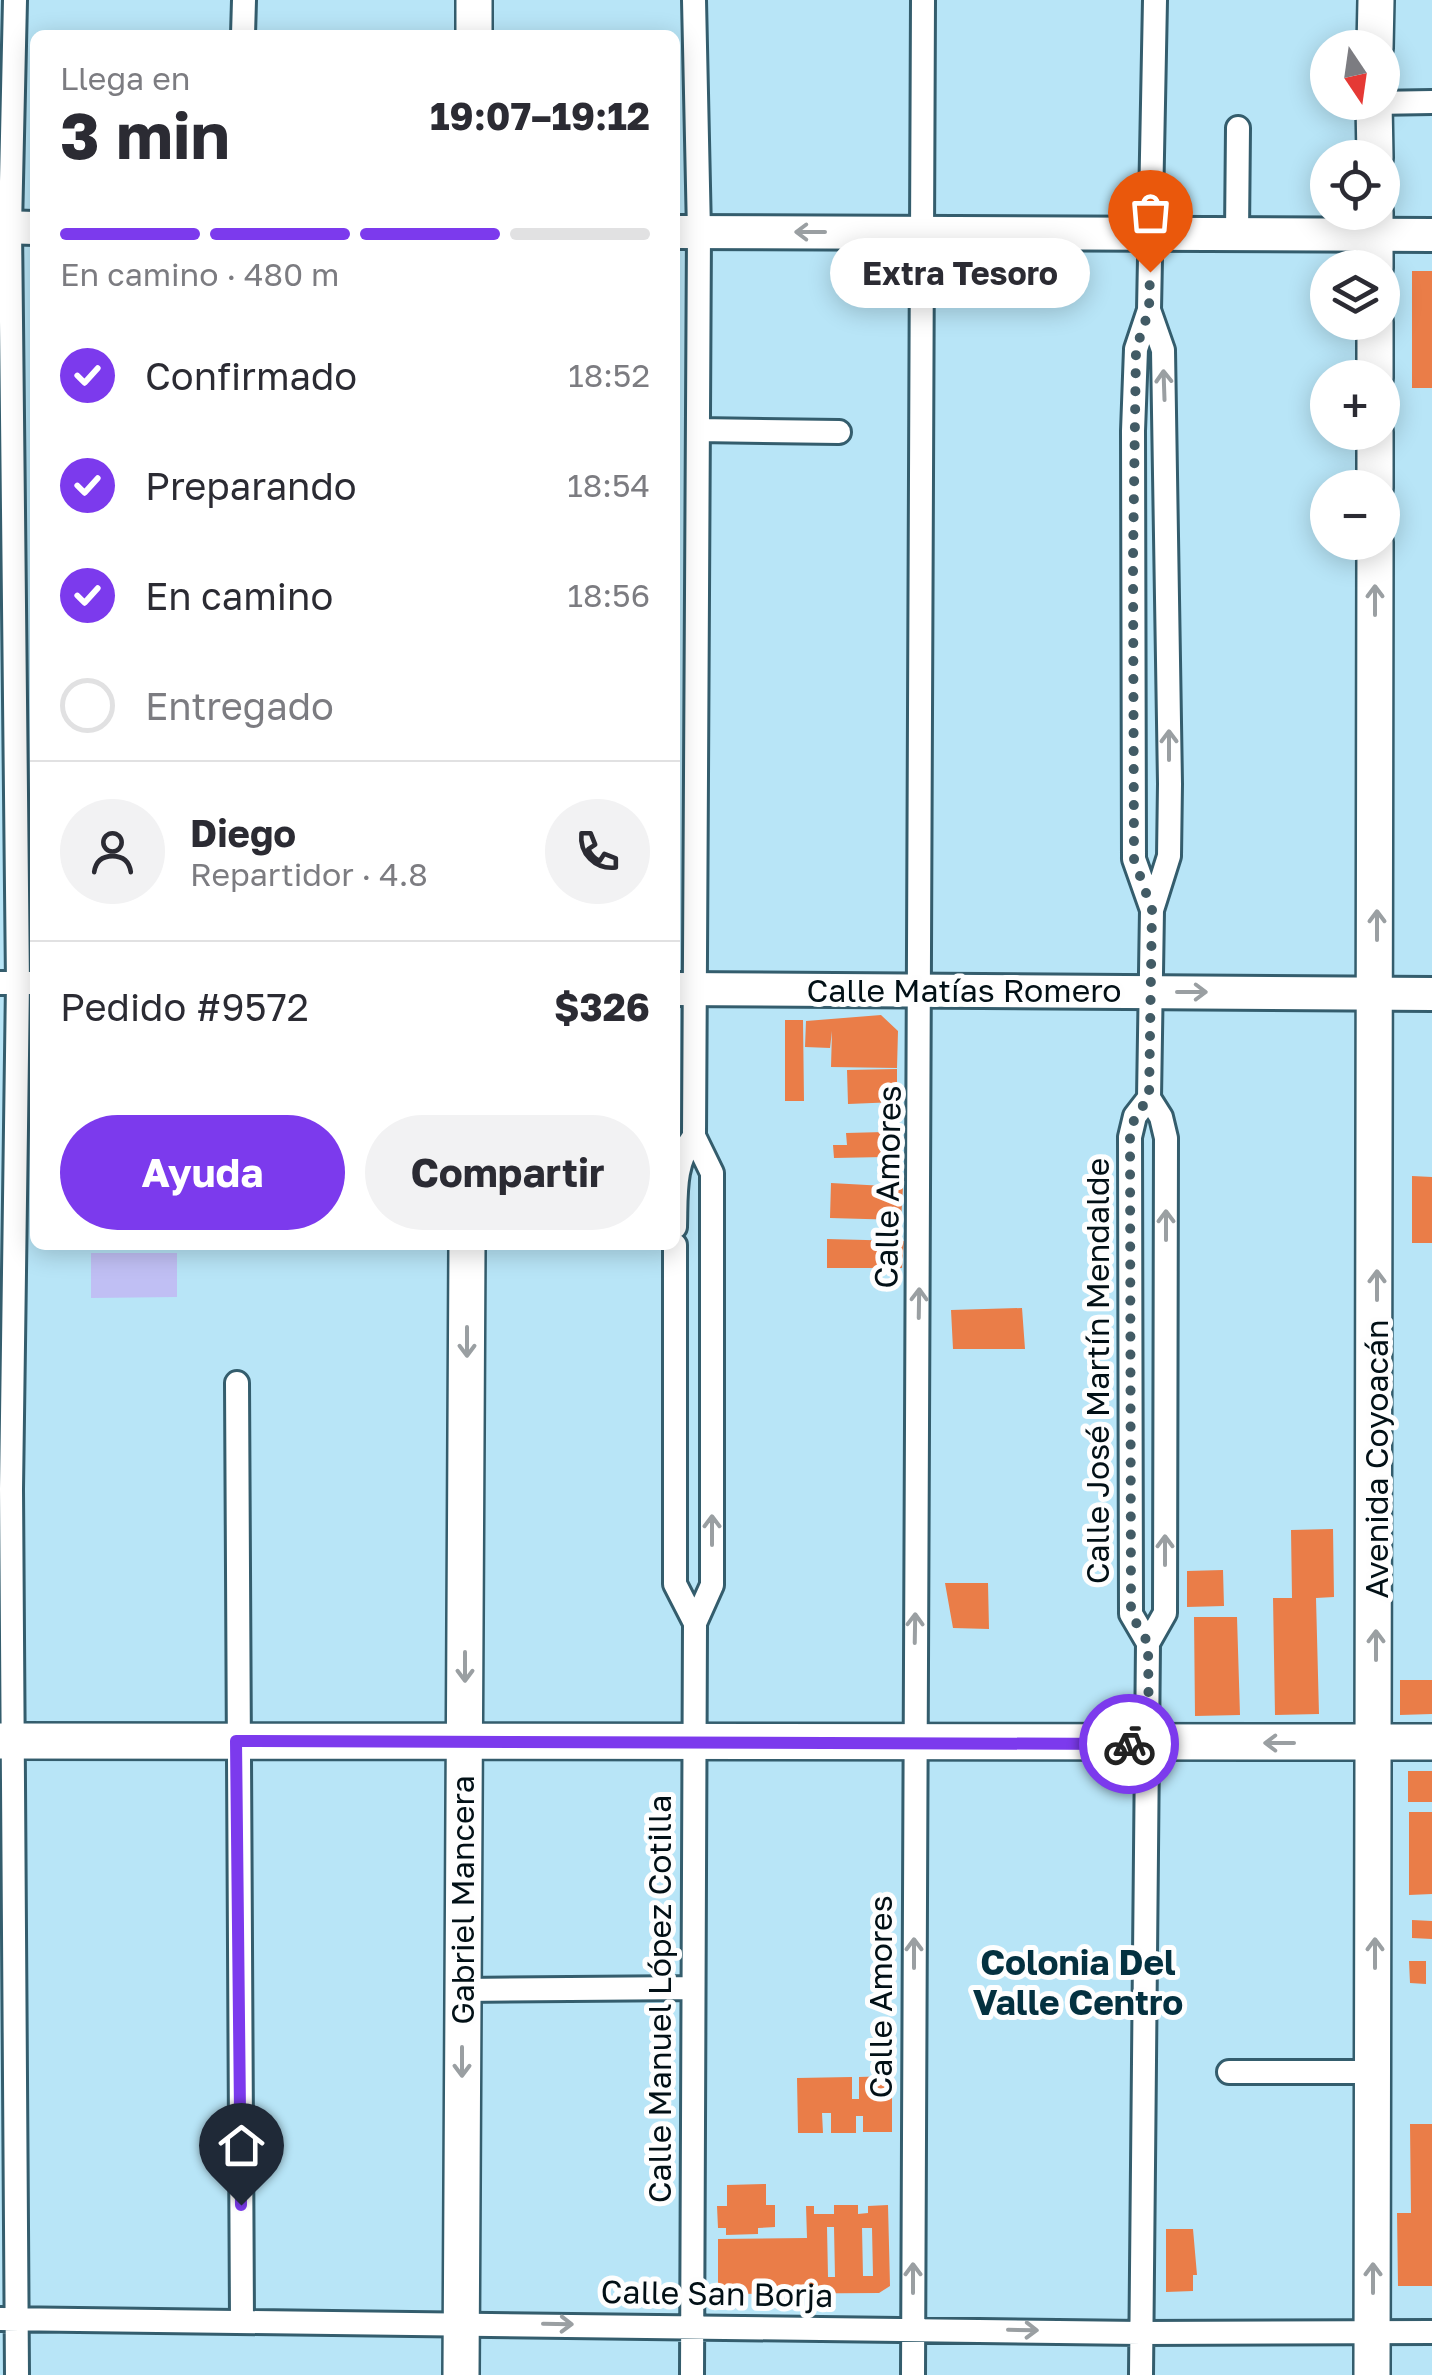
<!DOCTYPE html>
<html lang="es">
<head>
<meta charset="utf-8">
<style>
  :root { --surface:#fff; --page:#f2f2f3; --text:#2b2b33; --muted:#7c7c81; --line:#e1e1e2; --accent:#7c3aed }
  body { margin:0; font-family:"Golos Text",sans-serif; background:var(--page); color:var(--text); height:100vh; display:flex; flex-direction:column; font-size:38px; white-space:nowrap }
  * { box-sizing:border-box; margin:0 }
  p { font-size:32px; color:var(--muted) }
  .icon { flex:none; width:55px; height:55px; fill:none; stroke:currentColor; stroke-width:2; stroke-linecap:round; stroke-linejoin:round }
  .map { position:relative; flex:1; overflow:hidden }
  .panel { position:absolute; left:30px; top:30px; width:650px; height:1220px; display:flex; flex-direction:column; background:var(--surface); border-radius:15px; box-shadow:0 5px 25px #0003 }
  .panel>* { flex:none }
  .needle { width:65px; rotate:167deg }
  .fabs { position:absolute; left:1310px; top:30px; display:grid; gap:20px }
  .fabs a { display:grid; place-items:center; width:90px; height:90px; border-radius:50%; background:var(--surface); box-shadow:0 5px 25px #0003; font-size:50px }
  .pin { position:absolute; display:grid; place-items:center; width:85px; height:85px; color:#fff; margin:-102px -42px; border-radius:50% 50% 50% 0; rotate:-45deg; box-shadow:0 0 10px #0007 }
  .pin .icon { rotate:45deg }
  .courier { position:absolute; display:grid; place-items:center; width:100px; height:100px; margin:-50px; border:8px solid #7c3aed; border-radius:50%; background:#fff; color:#222; box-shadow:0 2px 12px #0007 }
  .bubble { position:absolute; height:70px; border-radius:35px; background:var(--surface); box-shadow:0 5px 25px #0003; font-size:32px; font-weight:700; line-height:70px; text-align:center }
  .headline em { font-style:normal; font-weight:700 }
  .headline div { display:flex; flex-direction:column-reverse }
  .headline { display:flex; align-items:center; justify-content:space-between; height:170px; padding:0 30px }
  h1 { font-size:65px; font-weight:700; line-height:75px }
  .bar { display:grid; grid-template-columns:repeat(4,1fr); gap:15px 10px; align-content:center; height:120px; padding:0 30px }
  .bar i { height:12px; border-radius:8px; background:var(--line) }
  .bar .active { background:var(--accent) }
  .bar p { grid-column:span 4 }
  .line { display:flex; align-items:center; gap:25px; padding:0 30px; border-top:2px solid var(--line) }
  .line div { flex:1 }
  .round { display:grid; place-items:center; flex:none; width:105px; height:105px; border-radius:52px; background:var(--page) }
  ol { padding:0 30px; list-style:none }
  li { display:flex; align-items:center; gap:30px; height:110px }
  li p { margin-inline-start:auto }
  li .icon { padding:10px; border-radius:50%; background:var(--accent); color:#fff; stroke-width:4 }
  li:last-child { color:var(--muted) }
  li i { width:55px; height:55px; border:5px solid var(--line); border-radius:50% }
  .primary-button { display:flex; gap:20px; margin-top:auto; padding:20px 30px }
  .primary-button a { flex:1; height:115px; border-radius:60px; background:var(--accent); color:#fff; font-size:40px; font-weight:700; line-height:115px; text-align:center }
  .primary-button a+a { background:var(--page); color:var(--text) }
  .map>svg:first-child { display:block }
  .green { fill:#c0bff4 }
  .building { fill:#ea7d48; fill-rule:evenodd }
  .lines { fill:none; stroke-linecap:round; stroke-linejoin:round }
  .street-casing { stroke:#345d6d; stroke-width:28 }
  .secondary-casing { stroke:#345d6d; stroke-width:38 }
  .primary-casing { stroke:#345d6d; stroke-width:40 }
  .street { stroke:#fff; stroke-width:22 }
  .secondary { stroke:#fff; stroke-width:32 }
  .primary { stroke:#fff; stroke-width:35 }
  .oneway { stroke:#9a9fa2 }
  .done { stroke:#425b65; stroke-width:10; stroke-dasharray:0 18 }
  .route { stroke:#7c3aed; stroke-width:12 }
  .labels { text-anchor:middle; stroke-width:10; stroke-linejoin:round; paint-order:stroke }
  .street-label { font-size:32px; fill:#021016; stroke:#fefefe }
  .neighbourhood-label { font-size:35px; font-weight:bold; fill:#043140; stroke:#fefefe }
</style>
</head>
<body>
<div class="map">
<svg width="1432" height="2375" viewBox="0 0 1432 2375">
  <rect width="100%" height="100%" fill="#b8e5f7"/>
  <path class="green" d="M91 1253H177V1297L91 1298Z"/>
  <path class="building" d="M1412 271H1432V388H1412Z
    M881 1015 898 1031 897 1068 831 1067 832 1031 830 1048 805 1047 806 1021Z
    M785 1020H803L804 1101H785Z
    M897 1069V1102L848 1104 847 1070Z
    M884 1132V1157L834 1158 833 1145H847L846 1133Z
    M1412 1176 1432 1177V1243H1412Z
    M831 1183 903 1187 901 1220 830 1218Z
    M827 1239 904 1241 902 1268H827Z
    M1022 1308 1025 1349H953L951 1310Z
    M1333 1529 1334 1597 1316 1598 1319 1714 1275 1715 1273 1598H1292L1291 1530Z
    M1223 1570 1224 1606 1187 1607V1571Z
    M945 1583H988L989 1629 953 1628Z
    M1194 1617H1237L1240 1715 1195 1716Z
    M1400 1680H1432V1714L1400 1715Z
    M1408 1771H1432V1802H1408Z
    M1409 1812H1432V1894L1409 1895Z
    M1412 1920 1432 1921V1939L1412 1938Z
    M1409 1961H1426V1984L1410 1983Z
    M892 2076V2132H863V2116H856V2133H831V2113H822L823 2133H798L797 2078 852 2077V2099H859V2077Z
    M1410 2124H1432V2286H1398L1397 2213H1411Z
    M766 2184V2205H775V2227L758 2228V2234L726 2235V2228H718L717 2206H727V2185Z
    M834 2205H858V2214L868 2213V2206L888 2205 890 2286 879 2293 718 2294V2239L807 2238 806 2206H814V2214H834ZM827 2227H834L835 2277H828ZM862 2228H872L873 2276H863Z
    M1166 2229H1193L1197 2275H1193V2291L1166 2292Z"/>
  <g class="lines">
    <defs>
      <path id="street" d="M15 0 10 227 18 983 11 1489 17 2375
        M243 35 244 0
        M1374 103 1432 102
        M1237 233 1238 128
        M698 430 839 432
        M1152 910 1134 859 1133 431 1136 349 1149 310 1155 0
        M0 983H35
        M675 1227C676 1193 673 1164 694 1136L699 232 694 0
        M675 1245V1584L695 1623
        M237 1383 242 2321
        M1148 1643 1165 1613 1166 1138 1161 1117 1149 1098 1152 910 1169 856 1170 784 1163 350 1149 310
        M463 1990 693 1988
        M1229 2072H1374
        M0 2319 1141 2333 1432 2332
        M692 2375 695 1623 712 1585V1173L694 1136
        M913 2375 923 0
        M1141 2375 1148 1643 1131 1614 1130 1137 1135 1116 1149 1098"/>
      <path id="secondary" d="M0 227 35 228
        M675 232 1432 235
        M675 989 1432 994"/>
      <path id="primary" d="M474 35V0
        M1375 48 1376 0
        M1374 102 1375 158
        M1375 212V268
        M1375 378V322
        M1375 488V432
        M0 1741 1432 1742
        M461 2375 467 1245
        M1372 2375 1375 542"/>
    </defs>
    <use href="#street" class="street-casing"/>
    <use href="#secondary" class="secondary-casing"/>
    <use href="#primary" class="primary-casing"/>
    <use href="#street" class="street"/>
    <use href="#secondary" class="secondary"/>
    <use href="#primary" class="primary"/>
  </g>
  <defs><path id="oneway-shaft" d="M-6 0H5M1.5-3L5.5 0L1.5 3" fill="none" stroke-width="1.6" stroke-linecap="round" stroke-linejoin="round" transform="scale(2.5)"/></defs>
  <g class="oneway">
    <use href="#oneway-shaft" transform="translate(810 232) rotate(-180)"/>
    <use href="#oneway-shaft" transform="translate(1164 385) rotate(-92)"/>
    <use href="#oneway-shaft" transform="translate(1375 600) rotate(-90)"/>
    <use href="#oneway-shaft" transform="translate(1169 745) rotate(-90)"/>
    <use href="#oneway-shaft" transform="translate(1377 925) rotate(-90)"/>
    <use href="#oneway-shaft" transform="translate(1192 992)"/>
    <use href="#oneway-shaft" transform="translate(1166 1225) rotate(-90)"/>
    <use href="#oneway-shaft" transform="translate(1377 1285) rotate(-90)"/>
    <use href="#oneway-shaft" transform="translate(919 1303) rotate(-89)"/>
    <use href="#oneway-shaft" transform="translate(467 1342) rotate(90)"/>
    <use href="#oneway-shaft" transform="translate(712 1530) rotate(-90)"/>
    <use href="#oneway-shaft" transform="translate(1165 1550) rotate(-90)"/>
    <use href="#oneway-shaft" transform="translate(915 1628) rotate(-89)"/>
    <use href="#oneway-shaft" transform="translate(1376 1645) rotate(-90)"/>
    <use href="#oneway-shaft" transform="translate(465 1667) rotate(90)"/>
    <use href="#oneway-shaft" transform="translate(1279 1743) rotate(180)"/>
    <use href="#oneway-shaft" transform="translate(914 1953) rotate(-90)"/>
    <use href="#oneway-shaft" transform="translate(1375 1953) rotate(-90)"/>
    <use href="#oneway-shaft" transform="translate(462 2062) rotate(90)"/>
    <use href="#oneway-shaft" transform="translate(913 2278) rotate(-90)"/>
    <use href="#oneway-shaft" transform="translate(1373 2278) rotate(-90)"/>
    <use href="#oneway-shaft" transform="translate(558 2324) rotate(1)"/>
    <use href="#oneway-shaft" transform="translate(1023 2330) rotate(1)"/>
  </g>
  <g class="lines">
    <path class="done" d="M1129 1744H1149L1148 1643 1131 1614 1130 1137 1135 1116 1149 1098 1152 910 1134 859 1133 560 1136 349 1149 310 1150 272"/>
    <path class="route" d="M241 2205 236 1741 1129 1744"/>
  </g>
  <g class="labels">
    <g class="street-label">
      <text x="964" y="1002">Calle Matías Romero</text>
      <text transform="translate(888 1187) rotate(-89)" y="11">Calle Amores</text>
      <text transform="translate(1098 1371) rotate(-90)" y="11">Calle José Martín Mendalde</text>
      <text transform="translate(1377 1459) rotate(-90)" y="11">Avenida Coyoacán</text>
      <text transform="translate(463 1900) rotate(-90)" y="11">Gabriel Mancera</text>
      <text transform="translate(881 1997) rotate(-90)" y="11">Calle Amores</text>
      <text transform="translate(660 1999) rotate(-90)" y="11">Calle Manuel López Cotilla</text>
      <text transform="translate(717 2294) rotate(1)" y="11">Calle San Borja</text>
    </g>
    <g class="neighbourhood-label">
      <text x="1078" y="1975">Colonia Del<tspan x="1078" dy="40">Valle Centro</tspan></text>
    </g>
  </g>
</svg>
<div class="fabs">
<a><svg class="needle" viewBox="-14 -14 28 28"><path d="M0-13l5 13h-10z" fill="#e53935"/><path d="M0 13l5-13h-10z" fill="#7c7c81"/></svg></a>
<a><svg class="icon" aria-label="locate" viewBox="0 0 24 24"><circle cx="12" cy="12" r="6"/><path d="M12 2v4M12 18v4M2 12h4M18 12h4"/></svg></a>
<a><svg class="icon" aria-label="layers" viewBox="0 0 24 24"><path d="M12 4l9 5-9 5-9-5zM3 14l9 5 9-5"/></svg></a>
<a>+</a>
<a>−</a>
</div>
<div class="pin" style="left:1150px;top:272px;background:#ea580c"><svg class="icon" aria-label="bag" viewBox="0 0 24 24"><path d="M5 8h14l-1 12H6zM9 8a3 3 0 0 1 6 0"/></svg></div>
<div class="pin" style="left:241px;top:2205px;background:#1f2937"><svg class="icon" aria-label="home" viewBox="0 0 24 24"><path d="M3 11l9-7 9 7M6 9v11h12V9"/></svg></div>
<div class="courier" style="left:1129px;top:1744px"><svg class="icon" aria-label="bike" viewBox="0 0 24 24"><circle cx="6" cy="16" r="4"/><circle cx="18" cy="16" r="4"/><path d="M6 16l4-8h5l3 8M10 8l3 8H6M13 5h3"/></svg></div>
<div class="bubble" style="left:830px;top:238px;width:260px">Extra Tesoro</div>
<section class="panel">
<div class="headline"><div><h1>3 min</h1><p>Llega en</p></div><em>19:07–19:12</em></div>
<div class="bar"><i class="active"></i><i class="active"></i><i class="active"></i><i></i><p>En camino · 480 m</p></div>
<ol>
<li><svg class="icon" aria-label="check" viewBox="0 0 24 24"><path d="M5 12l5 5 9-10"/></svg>Confirmado<p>18:52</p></li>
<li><svg class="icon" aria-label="check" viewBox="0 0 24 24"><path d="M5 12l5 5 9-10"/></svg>Preparando<p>18:54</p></li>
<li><svg class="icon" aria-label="check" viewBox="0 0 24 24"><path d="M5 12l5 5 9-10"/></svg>En camino<p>18:56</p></li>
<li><i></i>Entregado</li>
</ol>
<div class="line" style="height:180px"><a class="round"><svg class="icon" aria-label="person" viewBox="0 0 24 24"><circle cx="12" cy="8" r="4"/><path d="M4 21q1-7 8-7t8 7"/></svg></a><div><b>Diego</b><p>Repartidor · 4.8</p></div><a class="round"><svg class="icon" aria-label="phone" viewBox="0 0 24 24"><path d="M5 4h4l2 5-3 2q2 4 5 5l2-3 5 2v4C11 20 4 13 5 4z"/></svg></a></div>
<div class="line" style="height:130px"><div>Pedido #9572</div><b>$326</b></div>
<div class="primary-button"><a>Ayuda</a><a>Compartir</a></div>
</section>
</div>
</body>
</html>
